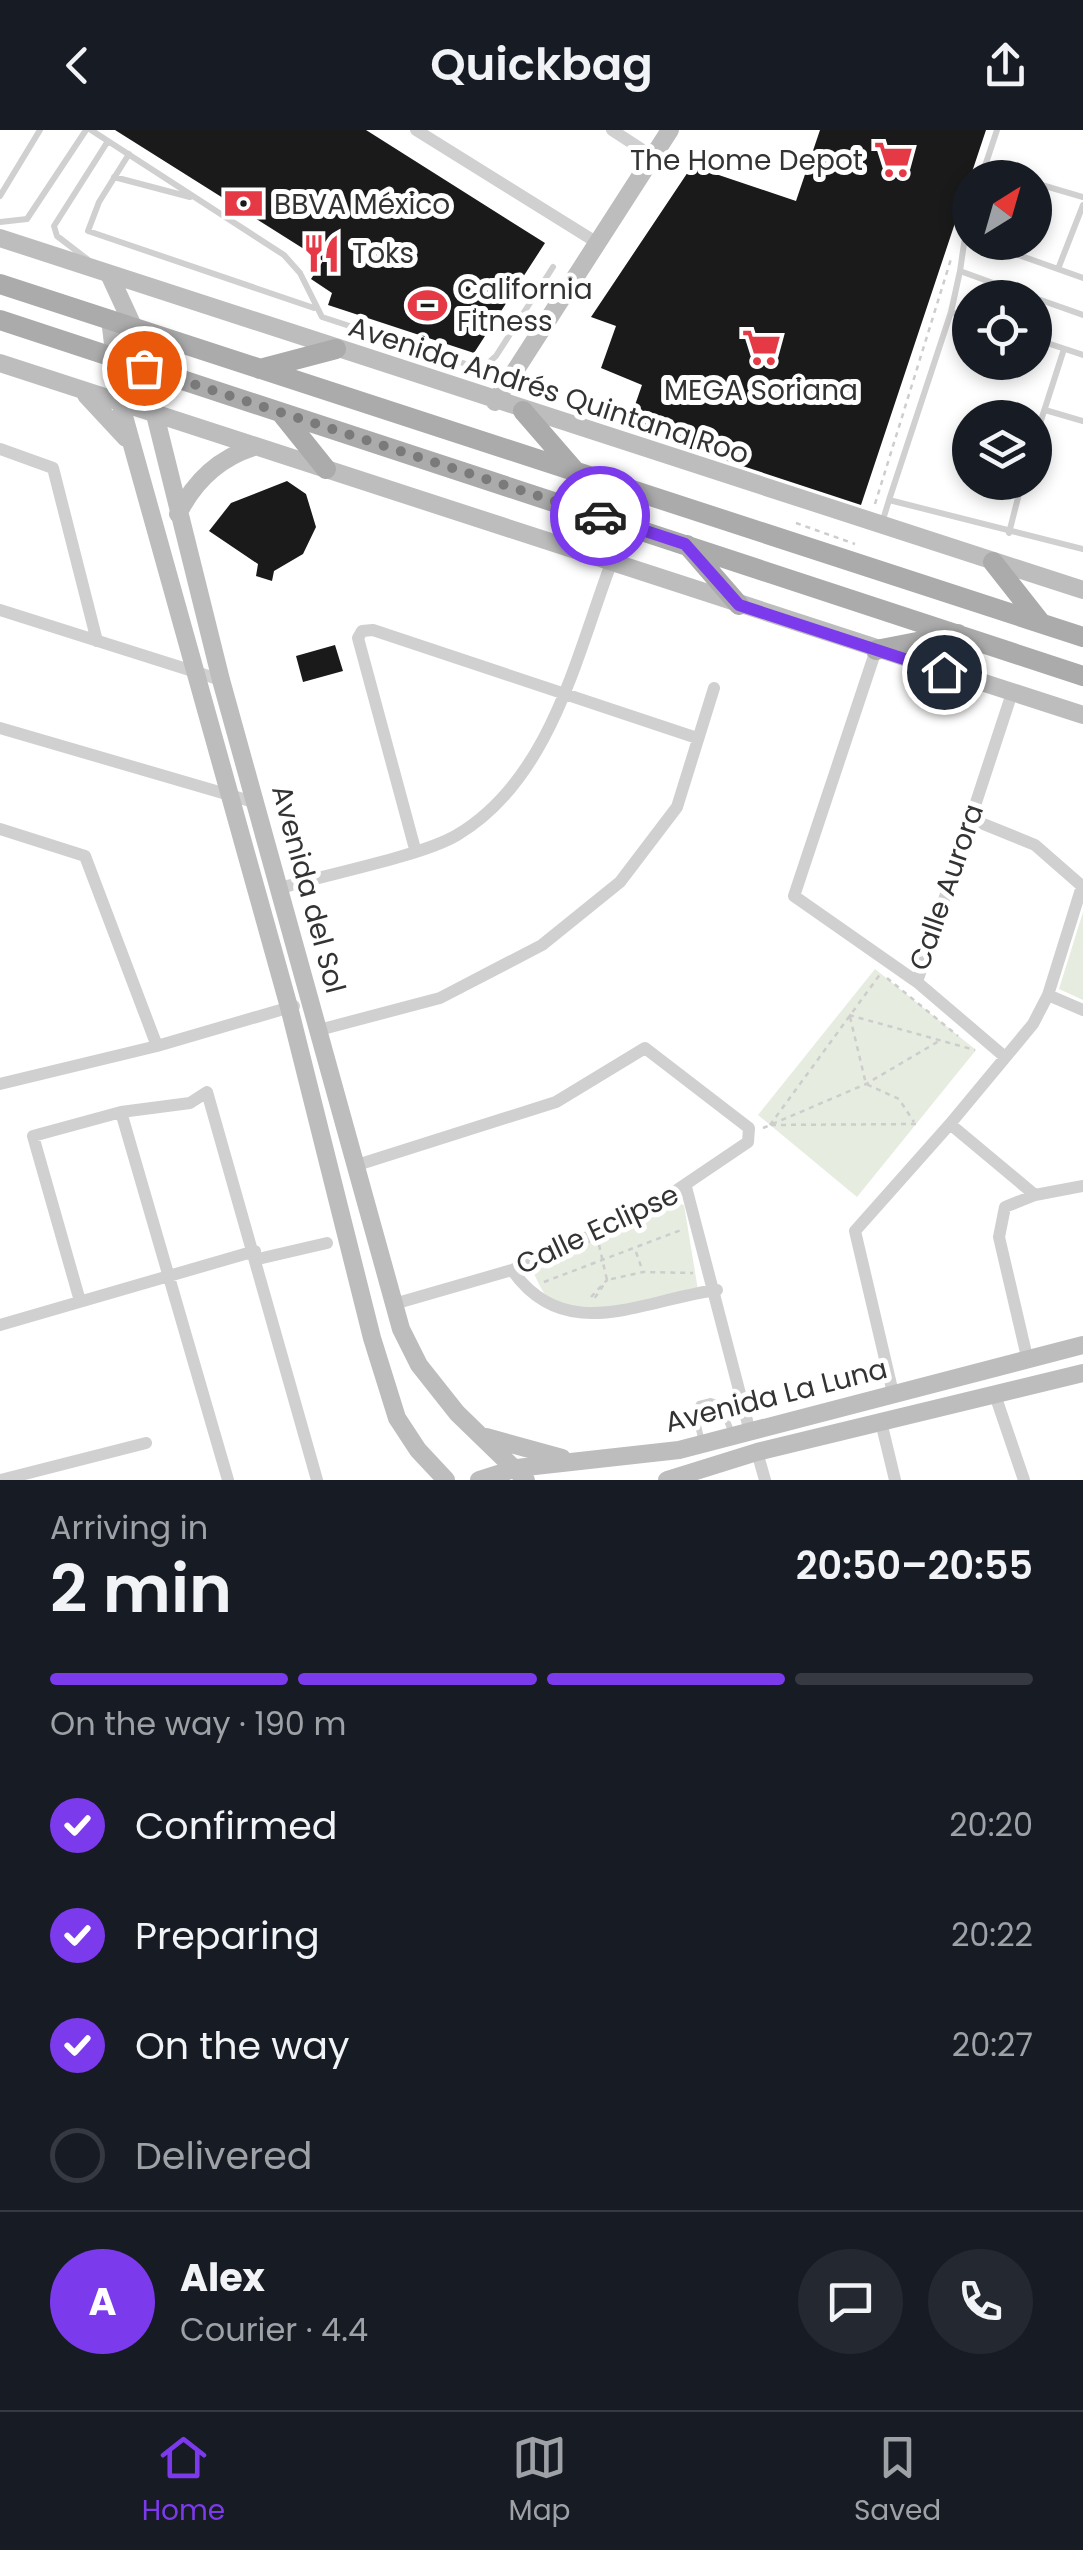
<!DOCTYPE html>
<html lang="en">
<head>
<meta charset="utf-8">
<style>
  :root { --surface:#171b24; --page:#242831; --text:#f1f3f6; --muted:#9ea1a6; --line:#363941; --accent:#7c3aed }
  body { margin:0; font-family:Poppins,sans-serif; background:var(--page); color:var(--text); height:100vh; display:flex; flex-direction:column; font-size:38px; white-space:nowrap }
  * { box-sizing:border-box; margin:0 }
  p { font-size:32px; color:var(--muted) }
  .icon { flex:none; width:55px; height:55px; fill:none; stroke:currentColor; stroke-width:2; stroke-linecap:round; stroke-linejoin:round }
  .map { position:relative; height:1350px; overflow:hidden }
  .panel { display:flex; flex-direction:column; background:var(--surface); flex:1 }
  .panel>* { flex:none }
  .needle { width:65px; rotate:37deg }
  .buttons { position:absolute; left:952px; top:30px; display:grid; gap:20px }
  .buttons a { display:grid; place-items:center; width:100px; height:100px; border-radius:50%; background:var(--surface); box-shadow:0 5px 15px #0003; font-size:50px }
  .pin { position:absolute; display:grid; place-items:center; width:85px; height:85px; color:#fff; margin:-42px; border:5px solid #fff; border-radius:50%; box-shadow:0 2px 10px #0007 }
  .courier { position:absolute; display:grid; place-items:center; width:100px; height:100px; margin:-50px; border:8px solid #7c3aed; border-radius:50%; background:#fff; color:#222; box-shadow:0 2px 12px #0007 }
  .overview em { font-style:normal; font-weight:600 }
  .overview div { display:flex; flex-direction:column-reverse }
  .overview { display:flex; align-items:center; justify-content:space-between; height:170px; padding:0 50px }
  h1 { font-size:65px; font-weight:600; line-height:75px }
  .bar { display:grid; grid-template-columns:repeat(4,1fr); gap:15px 10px; align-content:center; height:120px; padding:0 50px }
  .bar i { height:12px; border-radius:8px; background:var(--line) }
  .bar .active { background:var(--accent) }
  .bar p { grid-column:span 4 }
  .line { display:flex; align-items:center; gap:25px; padding:0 50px; border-top:2px solid var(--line) }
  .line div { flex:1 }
  .round { display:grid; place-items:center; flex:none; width:105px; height:105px; border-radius:52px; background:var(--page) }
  ol { padding:0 50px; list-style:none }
  li { display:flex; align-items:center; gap:30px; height:110px }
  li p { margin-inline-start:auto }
  li .icon { padding:10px; border-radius:50%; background:var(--accent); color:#fff; stroke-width:4 }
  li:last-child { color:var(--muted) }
  li i { width:55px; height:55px; border:5px solid var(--line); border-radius:50% }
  header { display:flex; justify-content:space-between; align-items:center; height:130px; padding:0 50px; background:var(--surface); font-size:45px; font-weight:600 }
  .tabs { display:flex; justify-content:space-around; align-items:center; height:140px; border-top:2px solid var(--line); background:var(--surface); font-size:28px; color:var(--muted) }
  .tabs a { display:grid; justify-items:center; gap:5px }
  .tabs .active { color:var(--accent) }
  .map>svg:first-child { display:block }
  .green { fill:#e6ecdf }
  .building { fill:#1a1a1a }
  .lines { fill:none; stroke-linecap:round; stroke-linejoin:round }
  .path { stroke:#cdcdcd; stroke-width:2.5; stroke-dasharray:5 5; stroke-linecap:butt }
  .lane { stroke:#d0d0d0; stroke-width:6 }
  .street { stroke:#d0d0d0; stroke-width:12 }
  .secondary { stroke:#bdbdbd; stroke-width:18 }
  .primary { stroke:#ababab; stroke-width:20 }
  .done { stroke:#7a7a7a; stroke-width:10; stroke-dasharray:0 18 }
  .route { stroke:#7c3aed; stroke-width:12 }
  .labels { text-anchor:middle; stroke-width:10; stroke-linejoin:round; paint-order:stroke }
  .poi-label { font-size:28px; fill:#333; stroke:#fff; text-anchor:start }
  .street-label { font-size:28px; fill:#333; stroke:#fff }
</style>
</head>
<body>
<header><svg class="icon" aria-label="back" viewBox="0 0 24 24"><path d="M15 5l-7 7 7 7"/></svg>Quickbag<svg class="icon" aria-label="share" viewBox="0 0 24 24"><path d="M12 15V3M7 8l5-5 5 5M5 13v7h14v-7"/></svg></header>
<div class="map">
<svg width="1083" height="1350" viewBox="0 0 1083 1350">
  <rect width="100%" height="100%" fill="#fff"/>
  <path class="green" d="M1083 782V870L1059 859Z
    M875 839 976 920 857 1067 758 985Z
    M677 1073 684 1075 698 1160C656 1170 589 1199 551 1170 541 1163 536 1146 530 1136Z"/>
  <path class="building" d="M115 0H366L545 113 474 223 328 175 332 163 311 149 323 131Z
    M820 0H986L861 375 627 298 642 255 601 238 616 196 591 187 692 36 796 71Z
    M287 351 306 364 316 397 303 424 274 441 272 451 256 446 258 434 209 401 231 373Z
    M335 515 343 541 303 552 296 526Z"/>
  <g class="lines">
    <path class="path" d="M875 374 951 129
      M796 393 855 414
      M887 848 958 906
      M849 885 975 920
      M850 887 866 954 899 969 914 992
      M770 995 881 843
      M771 995 916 994
      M763 998 866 954 939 911
      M599 1115 607 1150 643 1142 693 1143
      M636 1122 643 1142
      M544 1152 681 1100
      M591 1167 607 1150 594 1169"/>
    <path class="lane" d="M91 0 284 125 300 143 322 187 466 234H487L496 226 553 137
      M129 24 99 72 88 101 314 178
      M983 37 1018 48
      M114 47 190 67
      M981 48 997 0
      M1035 53 1083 67
      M0 66 40 0
      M970 87 965 107 970 108
      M0 92 27 89 86 0
      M982 112 1083 148
      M87 129 57 106 54 96 108 11
      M1058 139 1083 75
      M960 141 965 107
      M1034 168 960 141 951 182 889 370 1083 419
      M1035 168 1083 185
      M951 182 970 189
      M1035 209 1083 225
      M1045 280 1083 291
      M1035 309 1064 219
      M882 393 889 370
      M1009 403 1022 352
      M702 1312 695 1283 699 1274 711 1271 720 1274 732 1303"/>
    <path class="street" d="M416 0 596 112
      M612 0 652 26
      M0 319 53 338 97 511
      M0 480 221 550
      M876 520 794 766 917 852 1005 927
      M0 598 257 673
      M971 689 1035 715 1083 757
      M0 699 85 726 157 916
      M415 719 358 508 362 501 373 500 697 608
      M281 758C324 745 422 726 457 705 551 649 576 526 612 431
      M917 852 1012 563
      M1048 865 1083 880
      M319 900 440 868 542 815 620 752 677 677 714 558
      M0 954 157 916 294 876
      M121 982 228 1350
      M950 994 1033 894 1048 865 1082 756
      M354 1036 556 972 645 918 749 998 748 1012 643 1083 512 1140 394 1174
      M686 1057 750 1302
      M1035 1065 1083 1056
      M258 1129 327 1113
      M512 1140C566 1217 644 1169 717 1160
      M80 1171 33 1006 121 982 190 973 207 962 317 1350
      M0 1195 255 1121
      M994 1262 1024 1350
      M893 1263 855 1101 950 994 1035 1065 1005 1077 999 1107 1027 1227
      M881 1292 895 1350
      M757 1322 765 1350
      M1 1350 146 1313"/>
    <path class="secondary" d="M0 108 1083 460
      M109 144 133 196 221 550 401 1199 419 1235 457 1283 526 1350
      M110 189 120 272 289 877 372 1208 397 1288 418 1320 446 1350
      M0 233 1083 585
      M86 265 126 308
      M495 272 670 0
      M178 384C194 352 219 328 254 317
      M486 1307 562 1328
      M479 1350 517 1338 679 1320 1083 1215
      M667 1350 757 1322 1083 1243"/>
    <path class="primary" d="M0 154 1083 507
      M0 190 1083 546
      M260 239 336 219
      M523 281 576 342
      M281 283 326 339
      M687 415 739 475
      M993 432 1041 493
      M876 520 958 504"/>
  </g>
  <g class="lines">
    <path class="done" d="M144 238 600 386"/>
    <path class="route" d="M600 386 685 414 739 475 944 542"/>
  </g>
  <defs>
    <symbol id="supermarket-bare" viewBox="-9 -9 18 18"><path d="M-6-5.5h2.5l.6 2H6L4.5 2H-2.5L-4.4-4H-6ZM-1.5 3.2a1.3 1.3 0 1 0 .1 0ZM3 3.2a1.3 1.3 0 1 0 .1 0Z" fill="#e63946" stroke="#fff" stroke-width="2.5" paint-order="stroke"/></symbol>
    <symbol id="bank-bare" viewBox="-9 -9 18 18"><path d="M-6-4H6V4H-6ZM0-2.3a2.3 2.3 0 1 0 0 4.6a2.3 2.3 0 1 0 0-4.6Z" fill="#e63946" stroke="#fff" stroke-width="2.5" paint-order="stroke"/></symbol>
    <symbol id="restaurant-bare" viewBox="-9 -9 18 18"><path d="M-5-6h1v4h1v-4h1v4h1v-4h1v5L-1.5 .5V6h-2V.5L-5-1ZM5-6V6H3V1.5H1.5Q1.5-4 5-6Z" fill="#e63946" stroke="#fff" stroke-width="2.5" paint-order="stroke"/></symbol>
    <symbol id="stadium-bare" viewBox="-9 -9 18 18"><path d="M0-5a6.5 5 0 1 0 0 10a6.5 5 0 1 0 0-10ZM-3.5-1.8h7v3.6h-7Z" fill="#e63946" stroke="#fff" stroke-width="2.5" paint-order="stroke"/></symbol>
  </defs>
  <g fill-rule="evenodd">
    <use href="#supermarket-bare" x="866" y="2" width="55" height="55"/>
    <use href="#bank-bare" x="216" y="46" width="55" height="55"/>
    <use href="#restaurant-bare" x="294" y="96" width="55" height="55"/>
    <use href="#stadium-bare" x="400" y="148" width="55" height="55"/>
    <use href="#supermarket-bare" x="734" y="190" width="55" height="55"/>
  </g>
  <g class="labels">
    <g class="poi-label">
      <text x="863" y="40" text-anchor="end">The Home Depot</text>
      <text x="274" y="84">BBVA México</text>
      <text x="352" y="133">Toks</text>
      <text x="457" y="169">California<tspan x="457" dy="32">Fitness</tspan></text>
      <text x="761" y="270" text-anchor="middle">MEGA Soriana</text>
    </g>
    <g class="street-label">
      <text transform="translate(549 260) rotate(18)" y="10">Avenida Andrés Quintana Roo</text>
      <text transform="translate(946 757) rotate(-71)" y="10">Calle Aurora</text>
      <text transform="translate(309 759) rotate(75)" y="10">Avenida del Sol</text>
      <text transform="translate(597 1099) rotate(-25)" y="10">Calle Eclipse</text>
      <text transform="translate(776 1265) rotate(-14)" y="10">Avenida La Luna</text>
    </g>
  </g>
</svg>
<div class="buttons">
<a><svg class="needle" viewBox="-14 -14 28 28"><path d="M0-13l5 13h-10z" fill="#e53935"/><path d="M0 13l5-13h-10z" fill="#9ea1a6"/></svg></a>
<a><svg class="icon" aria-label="locate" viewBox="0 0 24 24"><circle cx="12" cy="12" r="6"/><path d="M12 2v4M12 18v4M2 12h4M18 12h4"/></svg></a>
<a><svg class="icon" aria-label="layers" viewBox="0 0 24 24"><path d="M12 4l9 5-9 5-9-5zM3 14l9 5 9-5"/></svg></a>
</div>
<div class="pin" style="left:144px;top:238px;background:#ea580c"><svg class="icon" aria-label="bag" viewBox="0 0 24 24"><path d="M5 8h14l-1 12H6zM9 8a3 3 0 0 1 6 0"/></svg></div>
<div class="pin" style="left:944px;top:542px;background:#1f2937"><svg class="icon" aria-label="home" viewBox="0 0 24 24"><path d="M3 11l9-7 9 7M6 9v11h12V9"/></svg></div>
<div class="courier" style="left:600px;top:386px"><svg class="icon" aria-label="car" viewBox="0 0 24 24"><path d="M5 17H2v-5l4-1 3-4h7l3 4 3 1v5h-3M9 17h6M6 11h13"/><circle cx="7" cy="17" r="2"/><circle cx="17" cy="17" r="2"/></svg></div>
</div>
<section class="panel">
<div class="overview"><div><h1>2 min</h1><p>Arriving in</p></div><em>20:50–20:55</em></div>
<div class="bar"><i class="active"></i><i class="active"></i><i class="active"></i><i></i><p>On the way · 190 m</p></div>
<ol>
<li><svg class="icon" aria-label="check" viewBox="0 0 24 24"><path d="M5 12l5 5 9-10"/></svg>Confirmed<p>20:20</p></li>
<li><svg class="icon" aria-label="check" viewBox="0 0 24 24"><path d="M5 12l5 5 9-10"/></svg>Preparing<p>20:22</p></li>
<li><svg class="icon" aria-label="check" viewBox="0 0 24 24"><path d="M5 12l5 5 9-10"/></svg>On the way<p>20:27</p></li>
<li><i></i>Delivered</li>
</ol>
<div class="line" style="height:180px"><b class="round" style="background:var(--accent);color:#fff">A</b><div><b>Alex</b><p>Courier · 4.4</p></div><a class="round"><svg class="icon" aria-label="chat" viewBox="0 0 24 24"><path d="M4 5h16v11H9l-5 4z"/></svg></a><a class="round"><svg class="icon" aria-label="phone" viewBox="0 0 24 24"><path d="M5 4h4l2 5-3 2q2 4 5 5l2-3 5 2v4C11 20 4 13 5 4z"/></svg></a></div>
</section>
<nav class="tabs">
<a class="active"><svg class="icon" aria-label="home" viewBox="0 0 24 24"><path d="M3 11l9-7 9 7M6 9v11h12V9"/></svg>Home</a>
<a><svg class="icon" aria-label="map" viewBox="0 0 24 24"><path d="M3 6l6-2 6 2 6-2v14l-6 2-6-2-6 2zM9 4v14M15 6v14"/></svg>Map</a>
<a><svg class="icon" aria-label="saved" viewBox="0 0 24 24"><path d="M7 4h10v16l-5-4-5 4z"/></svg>Saved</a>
</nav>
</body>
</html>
